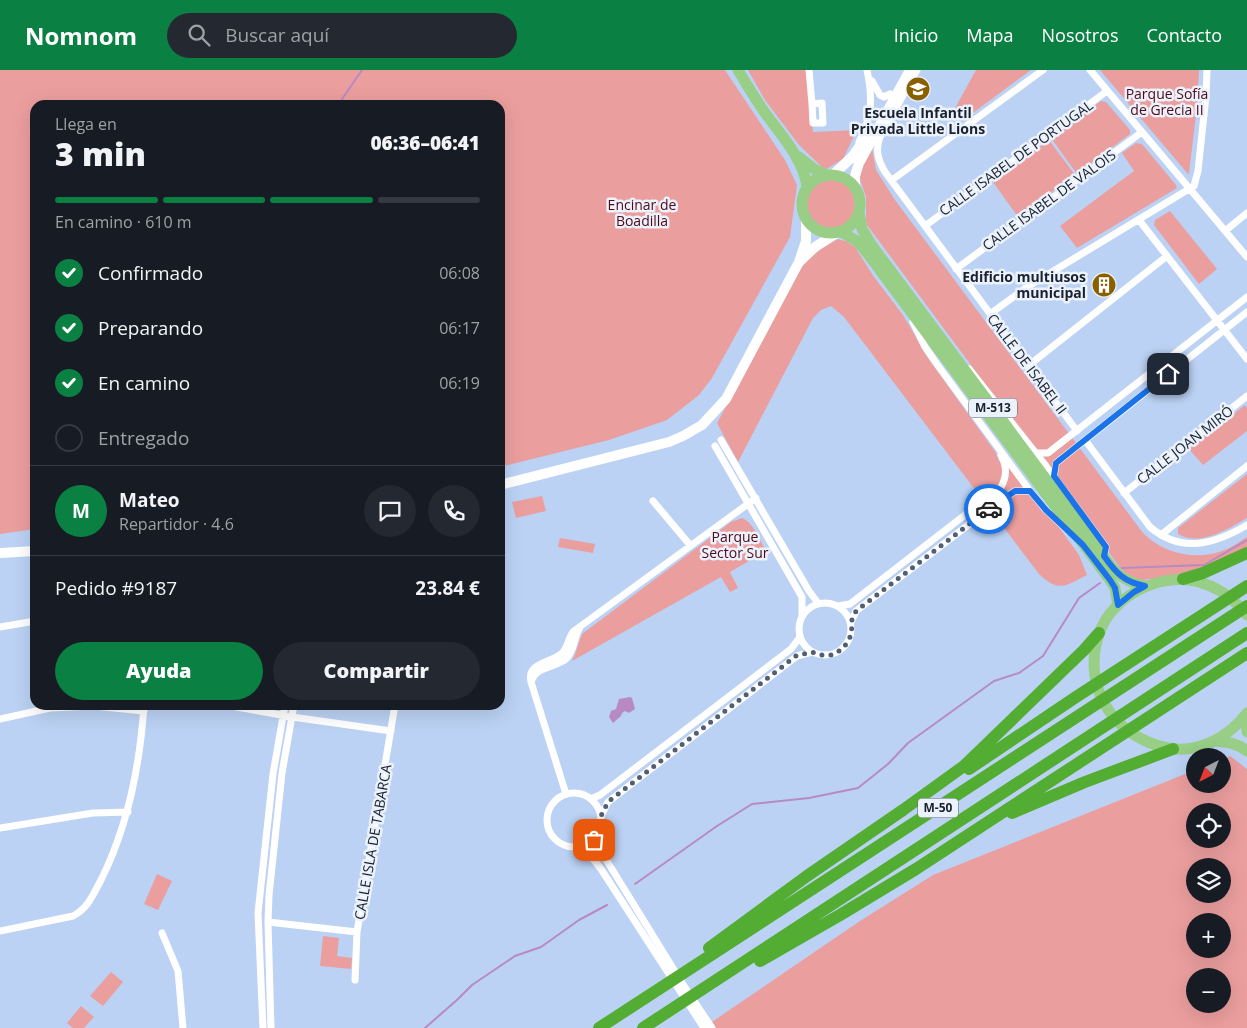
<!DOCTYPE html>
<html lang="es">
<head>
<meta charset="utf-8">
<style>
  :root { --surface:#171b24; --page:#242831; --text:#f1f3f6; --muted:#9ea1a6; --line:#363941; --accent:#0b8043 }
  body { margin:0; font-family:"Open Sans",sans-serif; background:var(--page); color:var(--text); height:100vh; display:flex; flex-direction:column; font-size:19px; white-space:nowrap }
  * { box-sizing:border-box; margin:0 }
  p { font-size:16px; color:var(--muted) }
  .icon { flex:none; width:28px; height:28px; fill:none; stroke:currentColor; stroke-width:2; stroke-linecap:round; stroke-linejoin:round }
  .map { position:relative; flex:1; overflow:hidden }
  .drawer { position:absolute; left:30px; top:30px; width:475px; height:610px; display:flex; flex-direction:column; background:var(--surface); border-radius:15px; box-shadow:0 5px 20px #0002 }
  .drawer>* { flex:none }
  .needle { width:32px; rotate:222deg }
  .buttons { position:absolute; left:1186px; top:678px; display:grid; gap:10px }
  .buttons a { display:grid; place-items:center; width:45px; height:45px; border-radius:50%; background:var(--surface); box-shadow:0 5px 20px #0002; font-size:25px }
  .pin { position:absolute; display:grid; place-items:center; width:42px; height:42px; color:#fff; margin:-21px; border-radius:10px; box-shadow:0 2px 8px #0006 }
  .courier { position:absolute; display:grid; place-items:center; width:50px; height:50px; margin:-25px; border:4px solid #1a73e8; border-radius:50%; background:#fff; color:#222; box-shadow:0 1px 6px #0007 }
  .overview em { font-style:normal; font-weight:800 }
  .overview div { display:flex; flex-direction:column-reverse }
  .overview { display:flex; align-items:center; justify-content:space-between; height:85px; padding:0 25px }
  h1 { font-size:32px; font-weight:800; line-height:38px }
  .bar { display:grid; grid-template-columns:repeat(4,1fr); gap:8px 5px; align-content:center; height:60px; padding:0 25px }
  .bar i { height:6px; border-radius:4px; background:var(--line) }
  .bar .selected { background:var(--accent) }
  .bar p { grid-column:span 4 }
  .line { display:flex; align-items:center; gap:12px; padding:0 25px; border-top:1px solid var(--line) }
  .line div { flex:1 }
  .round { display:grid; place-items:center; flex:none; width:52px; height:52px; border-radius:26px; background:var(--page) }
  ol { padding:0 25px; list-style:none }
  li { display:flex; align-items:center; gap:15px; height:55px }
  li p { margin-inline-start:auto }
  li .icon { padding:5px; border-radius:50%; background:var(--accent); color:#fff; stroke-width:4 }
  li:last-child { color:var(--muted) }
  li i { width:28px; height:28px; border:2px solid var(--line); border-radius:50% }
  .primary-button { display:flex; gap:10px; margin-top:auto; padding:10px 25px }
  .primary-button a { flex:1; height:58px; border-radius:30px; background:var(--accent); color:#fff; font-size:20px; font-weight:800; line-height:58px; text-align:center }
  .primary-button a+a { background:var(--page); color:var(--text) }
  header { display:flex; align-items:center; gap:30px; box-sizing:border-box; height:70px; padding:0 25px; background:var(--accent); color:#fff }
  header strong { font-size:24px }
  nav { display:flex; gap:28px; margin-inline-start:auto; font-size:18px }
  .search { width:350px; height:45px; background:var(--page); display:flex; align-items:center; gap:12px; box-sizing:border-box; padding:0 18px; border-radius:28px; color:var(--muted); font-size:19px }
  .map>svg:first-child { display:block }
  .green { fill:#eb9e9e; fill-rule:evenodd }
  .water { fill:#b78ac4 }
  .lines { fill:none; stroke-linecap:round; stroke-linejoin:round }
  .stream { stroke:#b78ac4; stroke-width:2 }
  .street { stroke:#fff; stroke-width:7 }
  .secondary { stroke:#fff; stroke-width:10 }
  .primary { stroke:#98ce85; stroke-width:11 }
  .highway { stroke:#53ad33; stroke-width:12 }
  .done { stroke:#525f73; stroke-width:5; stroke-dasharray:0 9 }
  .route { stroke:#1a73e8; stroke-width:6 }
  .labels { text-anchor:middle; stroke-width:5; stroke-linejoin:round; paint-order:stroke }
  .shield { fill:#ebf2fc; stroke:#58606c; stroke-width:1 }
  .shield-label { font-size:12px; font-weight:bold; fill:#19212e }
  .park-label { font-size:14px; fill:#500915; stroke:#ebf2fc }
  .poi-label { font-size:14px; font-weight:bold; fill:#19212e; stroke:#ebf2fc }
  .street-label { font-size:14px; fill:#19212e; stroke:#ebf2fc }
</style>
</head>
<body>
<header>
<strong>Nomnom</strong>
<div class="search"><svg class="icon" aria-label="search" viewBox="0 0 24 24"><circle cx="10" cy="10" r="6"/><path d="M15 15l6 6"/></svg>Buscar aquí</div>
<nav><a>Inicio</a><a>Mapa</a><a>Nosotros</a><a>Contacto</a></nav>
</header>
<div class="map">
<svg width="1247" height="958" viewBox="0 0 1247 958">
  <rect width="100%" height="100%" fill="#bbd2f4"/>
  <path class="green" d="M0 0H725L785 90 797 115 790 167 712 308 699 325 667 350 609 370 500 397V35H35V459L0 464Z
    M748 0H807L813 62 857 60 843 89 825 100 799 75 765 30Z
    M976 0H1031L962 51 954 40Z
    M1100 0H1199L1197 37 1189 103 1188 104Z
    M1101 31 1106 32 1130 60V64L1077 104 1051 68Z
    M1049 70 1075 105 1018 147 993 112Z
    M1136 73 1142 74 1176 115 1177 118 1077 178 1060 156 1134 101 1122 83Z
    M872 79 876 100 895 130 1143 463C1164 484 1198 492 1227 479 1234 476 1240 471 1247 467V477L1203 497 1165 508 1141 510 1133 508 1121 499 1054 407 867 155 866 150V127L859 106 860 100Z
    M807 134a24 24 0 1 1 48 0a24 24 0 1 1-48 0Z
    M1170 141 1217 199 1199 214 1154 155 1155 150Z
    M836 169 846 171 855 177 874 207 903 245 928 288 996 383 999 391 1010 399 1041 440 1058 456 1079 485 1087 505C1065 516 1059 523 1039 504L844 247 831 236 821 240 813 248 738 392 717 353 799 200 818 179Z
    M1245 335 1247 338V361L1203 395 1189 379Z
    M1247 404V448C1228 459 1200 477 1178 464V458Z
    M542 426 546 441 516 448 512 432Z
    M742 448C754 453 760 471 766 481L730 502 738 518 730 522 721 507 572 591C577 582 578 573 582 564L731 452Z
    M560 468 595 474 593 483 558 477Z
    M1230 686 1247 699V958H703L860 851 933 805 1195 700V714H1222L1223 689ZM1195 741H1222V769H1195ZM1195 796H1222V824H1195ZM1195 851H1222V879H1195ZM1195 906H1222V934H1195Z
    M157 804 172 811 158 840 144 834Z
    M323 866 339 868 337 886 352 888 351 899 320 896Z
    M111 902 123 912 103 936 90 926Z
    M81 936 94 947 84 958H73L67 953Z"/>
  <path class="water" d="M630 627 632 628 635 639 629 643 625 641 622 643 621 646 613 653 609 647 611 641 616 639 619 629Z"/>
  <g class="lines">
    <path class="stream" d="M338 35 362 0
      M1122 498 1204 495 1247 470
      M635 814 717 756 752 734 809 728 858 718 888 694 908 673 994 611 1019 603 1043 586 1079 528 1100 513
      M425 958 458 929 472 915 515 886 541 877 579 850 607 835"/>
    <path class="street" d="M809 0 812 34
      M917 0 880 67C875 80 878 90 885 102L1077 361
      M1090 0 1247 187
      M872 11 880 25 884 27 890 24
      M822 33 823 53H813L812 34Z
      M859 72C872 46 873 28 867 0
      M892 110 1043 0
      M1139 150 1247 289
      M925 156 1107 21
      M1225 161 1247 143
      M956 199 1142 62
      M990 244 1027 217 1194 116 1198 101 1206 26 1207 0
      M913 252 925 277 939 297 1030 421 1046 440 1068 461
      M1028 296 1167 186
      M969 299 1046 396 1106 477 1104 486
      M721 370 809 521 818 533
      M1085 370 1150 457C1182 484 1215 474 1247 455
      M715 376 802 527V546
      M1036 383H1048L1247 227
      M1054 407 1056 393 1247 242
      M1124 423 1247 326
      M653 431 690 475
      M1161 465 1247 396
      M799 559a26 26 0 1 1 52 0a26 26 0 1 1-52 0Z
      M838 536 850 534 1001 417C1007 406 1007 397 1001 385
      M851 552 856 541 997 433 1015 421H1030
      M0 557 35 551
      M532 610C536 597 556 597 566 589 574 582 574 568 579 559
      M226 635 292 647 391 661
      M0 649 50 638 94 636 144 641
      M547 750a27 27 0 1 1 54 0a27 27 0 1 1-54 0Z
      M566 724 531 612C526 592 553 593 563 582 569 575 568 567 574 561L756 428
      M591 729 600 725 791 579 800 567
      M601 746 608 732 797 586 812 582
      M0 758 93 743 128 742
      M594 770 684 916 712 958
      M583 776 601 799 704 958
      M268 852 357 862
      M0 861 73 846C88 838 93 825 101 810 128 756 140 695 144 635
      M162 863 178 901 183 958
      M355 910 357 862 395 635
      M263 958 258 843 273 704 285 635
      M271 958 268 852 269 825 282 703 294 635"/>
    <path class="secondary" d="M833 105 852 87 865 69
      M855 118V106L859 93 910 0
      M799 192 815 177 837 163
      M500 415 669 372 683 366 702 355 726 329 799 192 806 171V150
      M0 483 35 481"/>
    <path class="primary" d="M738 0C745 12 753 25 761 37 777 61 803 86 807 117
      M799 87 814 99 827 105
      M802 134a29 29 0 1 1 58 0a29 29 0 1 1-58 0Z
      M859 143 862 159 873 177 1110 495C1120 507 1129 513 1145 516
      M841 162 857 171 868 184 1110 510 1115 518 1118 535
      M1247 545C1235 531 1223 520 1205 514 1165 499 1112 524 1099 564 1081 617 1114 668 1168 678 1198 684 1229 667 1247 643
      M1246 645 1247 662
      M1215 671C1227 672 1237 673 1247 681"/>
    <path class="highway" d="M1183 509 1203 503 1247 483
      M969 699 1076 627 1247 516
      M1012 743 1085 712 1173 679
      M709 878 807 806 903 740 964 696 1084 580 1099 563
      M760 891 840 845 916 799 1247 583
      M599 958 1247 536
      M643 958 1247 563"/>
  </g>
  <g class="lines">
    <path class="done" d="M594 770 600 758 601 746 608 732 796 586 812 582 822 585H831L841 580 848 572 852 562 851 552 856 541 989 439"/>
    <path class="route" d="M989 439 1015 421H1030L1046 440 1083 475 1110 510 1115 518 1118 535 1134 522 1145 516C1124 512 1116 503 1104 486L1106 477 1054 406 1056 393 1168 304"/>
  </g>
  <defs>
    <symbol id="school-disc" viewBox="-11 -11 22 22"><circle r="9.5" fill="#895f00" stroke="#ebf2fc"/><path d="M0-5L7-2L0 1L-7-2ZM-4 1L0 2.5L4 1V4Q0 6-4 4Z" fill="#fff"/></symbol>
    <symbol id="building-disc" viewBox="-11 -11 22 22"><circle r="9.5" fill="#895f00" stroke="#ebf2fc"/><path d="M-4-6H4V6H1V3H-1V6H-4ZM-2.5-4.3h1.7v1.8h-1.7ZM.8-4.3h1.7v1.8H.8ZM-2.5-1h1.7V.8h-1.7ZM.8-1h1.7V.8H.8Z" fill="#fff"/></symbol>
  </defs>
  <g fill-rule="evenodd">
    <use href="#school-disc" x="904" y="5" width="28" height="28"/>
    <use href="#building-disc" x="1090" y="201" width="28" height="28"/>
  </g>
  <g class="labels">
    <g class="shield">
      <rect x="969" y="328.5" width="48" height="19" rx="4"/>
      <rect x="918" y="728.5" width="40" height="19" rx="4"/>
    </g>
    <g class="shield-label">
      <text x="993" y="342">M-513</text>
      <text x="938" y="742">M-50</text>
    </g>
    <g class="park-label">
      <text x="1167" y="29">Parque Sofía<tspan x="1167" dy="16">de Grecia II</tspan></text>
      <text x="642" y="140">Encinar de<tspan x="642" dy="16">Boadilla</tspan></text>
      <text x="735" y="472">Parque<tspan x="735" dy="16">Sector Sur</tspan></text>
    </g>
    <g class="poi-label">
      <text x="918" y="48">Escuela Infantil<tspan x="918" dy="16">Privada Little Lions</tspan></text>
      <text x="1086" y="212" text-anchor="end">Edificio multiusos<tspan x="1086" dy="16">municipal</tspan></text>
    </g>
    <g class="street-label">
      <text transform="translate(1016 88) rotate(-36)" y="5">CALLE ISABEL DE PORTUGAL</text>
      <text transform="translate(1049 130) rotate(-36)" y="5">CALLE ISABEL DE VALOIS</text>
      <text transform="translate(1027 294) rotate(53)" y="5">CALLE DE ISABEL II</text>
      <text transform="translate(1185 375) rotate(-38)" y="5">CALLE JOAN MIRÓ</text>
      <text transform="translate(373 772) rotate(-80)" y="5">CALLE ISLA DE TABARCA</text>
    </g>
  </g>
</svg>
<div class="buttons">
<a><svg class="needle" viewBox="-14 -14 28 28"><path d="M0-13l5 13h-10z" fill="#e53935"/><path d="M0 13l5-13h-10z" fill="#9ea1a6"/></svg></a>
<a><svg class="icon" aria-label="locate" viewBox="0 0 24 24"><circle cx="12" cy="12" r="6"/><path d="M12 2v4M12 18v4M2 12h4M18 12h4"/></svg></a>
<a><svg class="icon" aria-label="layers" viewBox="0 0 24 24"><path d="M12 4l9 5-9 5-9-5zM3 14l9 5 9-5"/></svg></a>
<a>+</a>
<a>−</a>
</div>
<div class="pin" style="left:594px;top:770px;background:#ea580c"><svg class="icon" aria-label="bag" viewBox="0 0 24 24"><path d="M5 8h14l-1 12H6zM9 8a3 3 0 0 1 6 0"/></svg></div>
<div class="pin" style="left:1168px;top:304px;background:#1f2937"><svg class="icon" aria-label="home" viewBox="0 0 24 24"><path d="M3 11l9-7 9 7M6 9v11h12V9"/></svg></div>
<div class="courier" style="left:989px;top:439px"><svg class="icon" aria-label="car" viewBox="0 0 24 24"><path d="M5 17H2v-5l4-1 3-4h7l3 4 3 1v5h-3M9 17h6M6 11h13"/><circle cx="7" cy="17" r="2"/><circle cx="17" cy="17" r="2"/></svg></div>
<section class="drawer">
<div class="overview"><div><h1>3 min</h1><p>Llega en</p></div><em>06:36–06:41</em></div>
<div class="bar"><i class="selected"></i><i class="selected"></i><i class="selected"></i><i></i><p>En camino · 610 m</p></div>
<ol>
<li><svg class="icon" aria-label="check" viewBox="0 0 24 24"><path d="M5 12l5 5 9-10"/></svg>Confirmado<p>06:08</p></li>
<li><svg class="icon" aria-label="check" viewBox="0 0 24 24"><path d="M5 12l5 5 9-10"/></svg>Preparando<p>06:17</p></li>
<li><svg class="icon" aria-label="check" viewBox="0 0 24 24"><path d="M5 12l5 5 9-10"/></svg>En camino<p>06:19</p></li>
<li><i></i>Entregado</li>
</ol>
<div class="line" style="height:90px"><b class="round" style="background:var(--accent);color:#fff">M</b><div><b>Mateo</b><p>Repartidor · 4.6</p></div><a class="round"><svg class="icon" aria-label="chat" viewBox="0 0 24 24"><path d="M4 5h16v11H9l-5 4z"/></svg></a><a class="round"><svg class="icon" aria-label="phone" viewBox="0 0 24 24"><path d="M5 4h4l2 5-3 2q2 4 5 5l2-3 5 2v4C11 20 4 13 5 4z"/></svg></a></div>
<div class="line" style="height:65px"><div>Pedido #9187</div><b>23.84 €</b></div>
<div class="primary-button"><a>Ayuda</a><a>Compartir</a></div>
</section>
</div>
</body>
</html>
